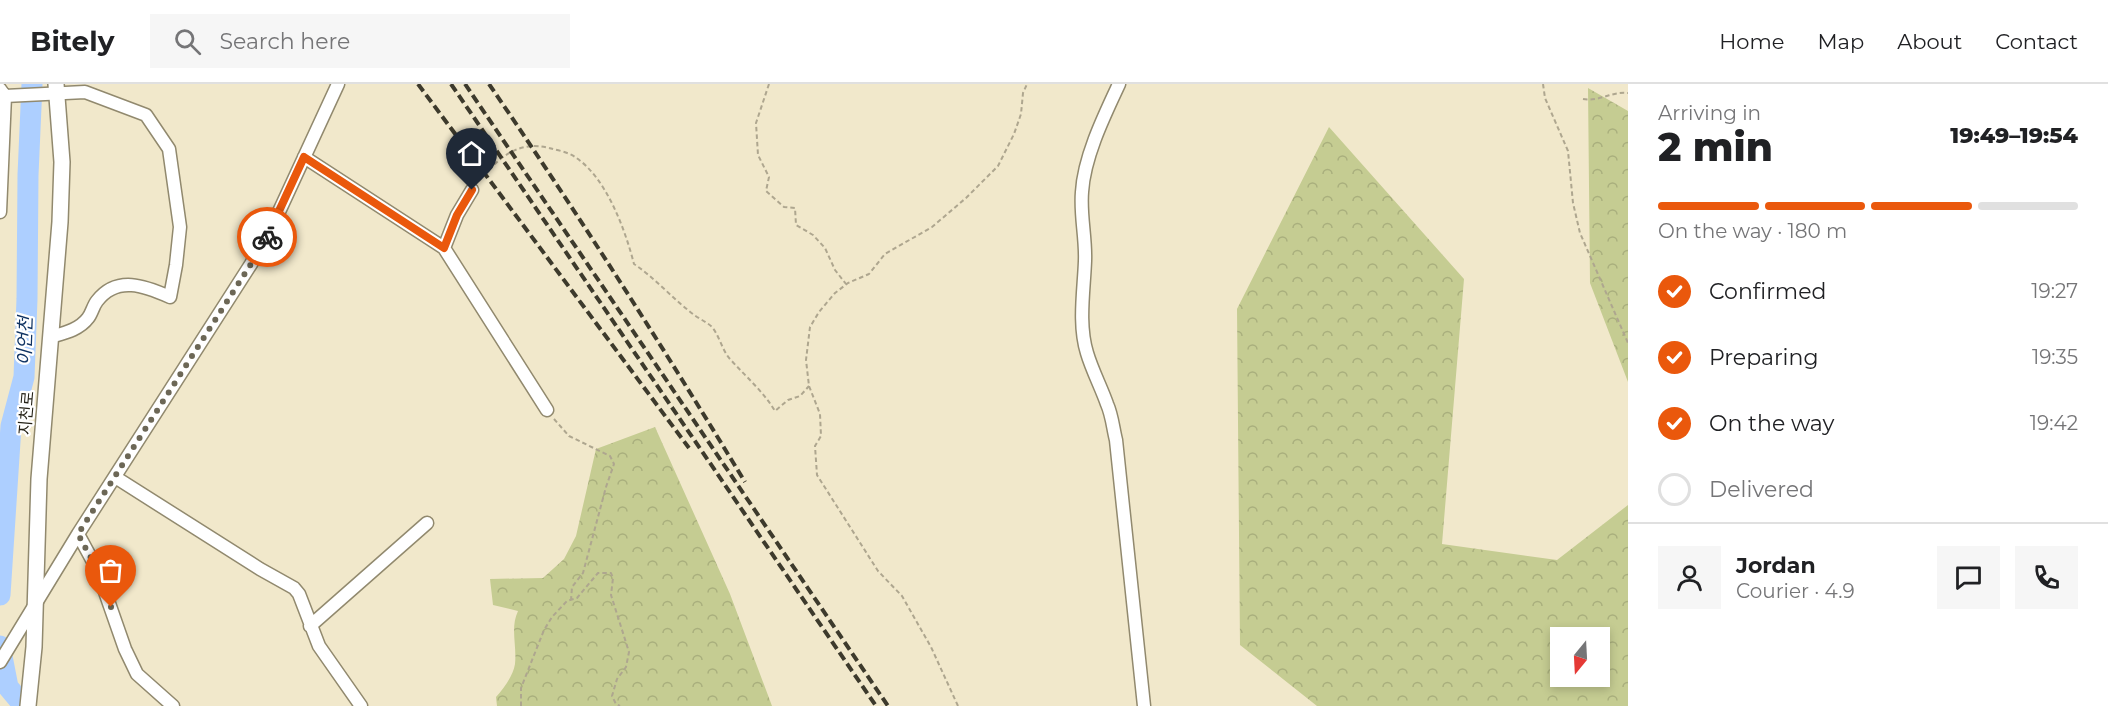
<!DOCTYPE html>
<html lang="en">
<head>
<meta charset="utf-8">
<style>
  :root { --surface:#fff; --page:#f6f6f6; --text:#202124; --muted:#757577; --line:#e0e0e0; --accent:#ea580c }
  body { margin:0; font-family:Montserrat,"Noto Sans KR",sans-serif; background:var(--page); color:var(--text); height:100vh; display:flex; flex-direction:column; font-size:22px; white-space:nowrap }
  * { box-sizing:border-box; margin:0 }
  p { font-size:20px; color:var(--muted) }
  .icon { flex:none; width:33px; height:33px; fill:none; stroke:currentColor; stroke-width:2; stroke-linecap:round; stroke-linejoin:round }
  .map { position:relative; flex:1; overflow:hidden }
  .panel { display:flex; flex-direction:column; background:var(--surface); width:480px }
  .panel>* { flex:none }
  .needle { width:39px; rotate:198deg }
  .buttons { position:absolute; left:1550px; top:543px; display:grid; gap:12px }
  .buttons a { display:grid; place-items:center; width:60px; height:60px; border-radius:0px; background:var(--surface); box-shadow:0 3px 9px #0003; font-size:30px }
  .pin { position:absolute; display:grid; place-items:center; width:51px; height:51px; color:#fff; margin:-62px -26px; border-radius:50% 50% 50% 0; rotate:-45deg; box-shadow:0 0 6px #0007 }
  .pin .icon { rotate:45deg }
  .courier { position:absolute; display:grid; place-items:center; width:60px; height:60px; margin:-30px; border:4px solid #ea580c; border-radius:50%; background:#fff; color:#222; box-shadow:0 2px 8px #0007 }
  .head em { font-style:normal; font-weight:800 }
  .head div { display:flex; flex-direction:column-reverse }
  .head { display:flex; align-items:center; justify-content:space-between; height:102px; padding:0 30px }
  h1 { font-size:39px; font-weight:800; line-height:45px }
  .bar { display:grid; grid-template-columns:repeat(4,1fr); gap:9px 6px; align-content:center; height:72px; padding:0 30px }
  .bar i { height:8px; border-radius:4px; background:var(--line) }
  .bar .current { background:var(--accent) }
  .bar p { grid-column:span 4 }
  .line { display:flex; align-items:center; gap:15px; padding:0 30px; border-top:2px solid var(--line) }
  .line div { flex:1 }
  .round { display:grid; place-items:center; flex:none; width:63px; height:63px; border-radius:0px; background:var(--page) }
  ol { padding:0 30px; list-style:none }
  li { display:flex; align-items:center; gap:18px; height:66px }
  li p { margin-inline-start:auto }
  li .icon { padding:6px; border-radius:50%; background:var(--accent); color:#fff; stroke-width:4 }
  li:last-child { color:var(--muted) }
  li i { width:33px; height:33px; border:3px solid var(--line); border-radius:50% }
  header { display:flex; align-items:center; gap:36px; box-sizing:border-box; height:84px; padding:0 30px; background:var(--surface); border-bottom:2px solid var(--line) }
  header strong { font-size:28px }
  nav { display:flex; gap:33px; margin-inline-start:auto; font-size:21px }
  .search { width:420px; height:54px; background:var(--page); display:flex; align-items:center; gap:15px; box-sizing:border-box; padding:0 21px; border-radius:0px; color:var(--muted); font-size:22px }
  main { display:flex; flex:1; min-height:0 }
  .map>svg:first-child { display:block }
  .forest { fill:url(#forest-crowns); fill-rule:evenodd }
  .lines { fill:none; stroke-linecap:round; stroke-linejoin:round }
  .river { stroke:#adcfff; stroke-width:21 }
  .minor-casing { stroke:#91896e; stroke-width:15 }
  .major-casing { stroke:#91896e; stroke-width:18 }
  .path { stroke:#aea68f; stroke-width:2; stroke-dasharray:4.5 3; stroke-linecap:butt }
  .minor { stroke:#fff; stroke-width:12 }
  .major { stroke:#fff; stroke-width:15 }
  .rail { stroke:#3d3a2c; stroke-width:4; stroke-dasharray:9 4.5; stroke-linecap:butt }
  .done { stroke:#6c6756; stroke-width:6; stroke-dasharray:0 10.8 }
  .route { stroke:#ea580c; stroke-width:8 }
  .labels { text-anchor:middle; stroke-width:4.5; stroke-linejoin:round; paint-order:stroke }
  .street-label { font-size:16px; fill:#252217; stroke:#fff }
  .water-label { font-size:18px; font-style:italic; fill:#0f3363; stroke:#fff }
</style>
</head>
<body>
<header>
<strong>Bitely</strong>
<div class="search"><svg class="icon" aria-label="search" viewBox="0 0 24 24"><circle cx="10" cy="10" r="6"/><path d="M15 15l6 6"/></svg>Search here</div>
<nav><a>Home</a><a>Map</a><a>About</a><a>Contact</a></nav>
</header>
<main>
<div class="map">
<svg width="1628" height="622" viewBox="0 0 1628 622">
  <defs>
    <pattern id="forest-crowns" width="20" height="18" patternUnits="userSpaceOnUse" patternTransform="scale(1.5)"><rect width="20" height="18" fill="#c5cc92"/><path d="M2 6a3 3 0 1 1 6 0M12 15a3 3 0 1 1 6 0" fill="none" stroke="#a9af7d"/></pattern>
  </defs>
  <rect width="100%" height="100%" fill="#f1e8cb"/>
  <path class="forest" d="M1588 4 1628 27V298L1590 199Z
    M1329 43 1464 195 1442 460 1557 476 1628 421V622H1317L1240 561 1237 225ZM1560 554H1599V592H1560Z
    M655 343 730 510 772 622H497L496 613C504 604 513 592 515 580 517 561 510 544 518 527L493 521 490 495 543 494 564 475 576 452 596 365Z"/>
  <g class="lines">
    <path class="river" d="M0 511 11 342 24 293 27 215 28 91 32 0
      M0 562 8 603 24 622"/>
    <defs>
      <path id="minor" d="M1119 0C1104 32 1084 73 1082 108 1080 131 1086 154 1085 177 1084 206 1078 240 1087 269 1092 286 1101 303 1107 320 1112 331 1113 344 1116 356L1144 622
        M0 5 5 12 0 128
        M5 12 85 8 146 31 169 65 180 143 176 181 170 213C145 202 117 191 97 217 93 222 92 229 88 234 79 246 64 249 50 253
        M304 73 444 164 547 326
        M444 164 457 131 472 106
        M115 393 260 485 294 504 299 510 319 562 361 622
        M78 450 97 485 125 565 137 590 173 622
        M310 542 427 439
        M0 578 78 450 251 180 271 145 338 0"/>
      <path id="major" d="M28 622 34 563 39 395 60 138 62 78 56 0"/>
    </defs>
    <use href="#minor" class="minor-casing"/>
    <use href="#major" class="major-casing"/>
    <path class="path" d="M769 0 756 39 758 71 769 93 766 107 784 123 795 124 796 141 813 151 825 164 835 186 846 200
      M1543 0 1545 14 1568 67 1573 119 1580 149 1628 259
      M1583 15C1599 18 1612 7 1628 9
      M479 97C498 74 518 56 549 64 557 66 568 68 575 73 606 93 625 145 634 180 655 194 673 215 693 230 699 235 707 238 712 243 720 253 722 266 730 275 746 293 763 307 775 327L788 316 800 312 809 302
      M554 335 569 352 610 372 614 380 606 403 583 489 572 503 571 516
      M521 622V604L544 546 552 533 567 517 577 514 598 489H611L613 494 611 511 629 568 626 583 617 595 612 612 616 620 620 622
      M958 622 931 563 902 512 878 487 817 391 815 362 821 352 820 330 809 302 806 276 810 243 819 228 835 209 848 199 869 190 885 170 932 143 966 114 998 82 1014 50 1021 30 1023 9 1027 0"/>
    <use href="#minor" class="minor"/>
    <use href="#major" class="major"/>
    <path class="rail" d="M418 0 689 364
      M451 0 876 622
      M465 0 888 622
      M489 0C578 130 663 263 745 398"/>
  </g>
  <g class="lines">
    <path class="done" d="M111 523 97 485 78 450 251 180 267 153"/>
    <path class="route" d="M267 153 304 73 444 164 457 131 472 106"/>
  </g>
  <g class="labels">
    <g class="street-label">
      <text transform="translate(26 329) rotate(-85)" y="6">지천로</text>
    </g>
    <g class="water-label">
      <text transform="translate(25 257) rotate(-88)" y="6">이언천</text>
    </g>
  </g>
</svg>
<div class="buttons">
<a><svg class="needle" viewBox="-14 -14 28 28"><path d="M0-13l5 13h-10z" fill="#e53935"/><path d="M0 13l5-13h-10z" fill="#757577"/></svg></a>
</div>
<div class="pin" style="left:111px;top:523px;background:#ea580c"><svg class="icon" aria-label="bag" viewBox="0 0 24 24"><path d="M5 8h14l-1 12H6zM9 8a3 3 0 0 1 6 0"/></svg></div>
<div class="pin" style="left:472px;top:106px;background:#1f2937"><svg class="icon" aria-label="home" viewBox="0 0 24 24"><path d="M3 11l9-7 9 7M6 9v11h12V9"/></svg></div>
<div class="courier" style="left:267px;top:153px"><svg class="icon" aria-label="bike" viewBox="0 0 24 24"><circle cx="6" cy="16" r="4"/><circle cx="18" cy="16" r="4"/><path d="M6 16l4-8h5l3 8M10 8l3 8H6M13 5h3"/></svg></div>
</div>
<section class="panel">
<div class="head"><div><h1>2 min</h1><p>Arriving in</p></div><em>19:49–19:54</em></div>
<div class="bar"><i class="current"></i><i class="current"></i><i class="current"></i><i></i><p>On the way · 180 m</p></div>
<ol>
<li><svg class="icon" aria-label="check" viewBox="0 0 24 24"><path d="M5 12l5 5 9-10"/></svg>Confirmed<p>19:27</p></li>
<li><svg class="icon" aria-label="check" viewBox="0 0 24 24"><path d="M5 12l5 5 9-10"/></svg>Preparing<p>19:35</p></li>
<li><svg class="icon" aria-label="check" viewBox="0 0 24 24"><path d="M5 12l5 5 9-10"/></svg>On the way<p>19:42</p></li>
<li><i></i>Delivered</li>
</ol>
<div class="line" style="height:108px"><a class="round"><svg class="icon" aria-label="person" viewBox="0 0 24 24"><circle cx="12" cy="8" r="4"/><path d="M4 21q1-7 8-7t8 7"/></svg></a><div><b>Jordan</b><p>Courier · 4.9</p></div><a class="round"><svg class="icon" aria-label="chat" viewBox="0 0 24 24"><path d="M4 5h16v11H9l-5 4z"/></svg></a><a class="round"><svg class="icon" aria-label="phone" viewBox="0 0 24 24"><path d="M5 4h4l2 5-3 2q2 4 5 5l2-3 5 2v4C11 20 4 13 5 4z"/></svg></a></div>
</section>
</main>
</body>
</html>
